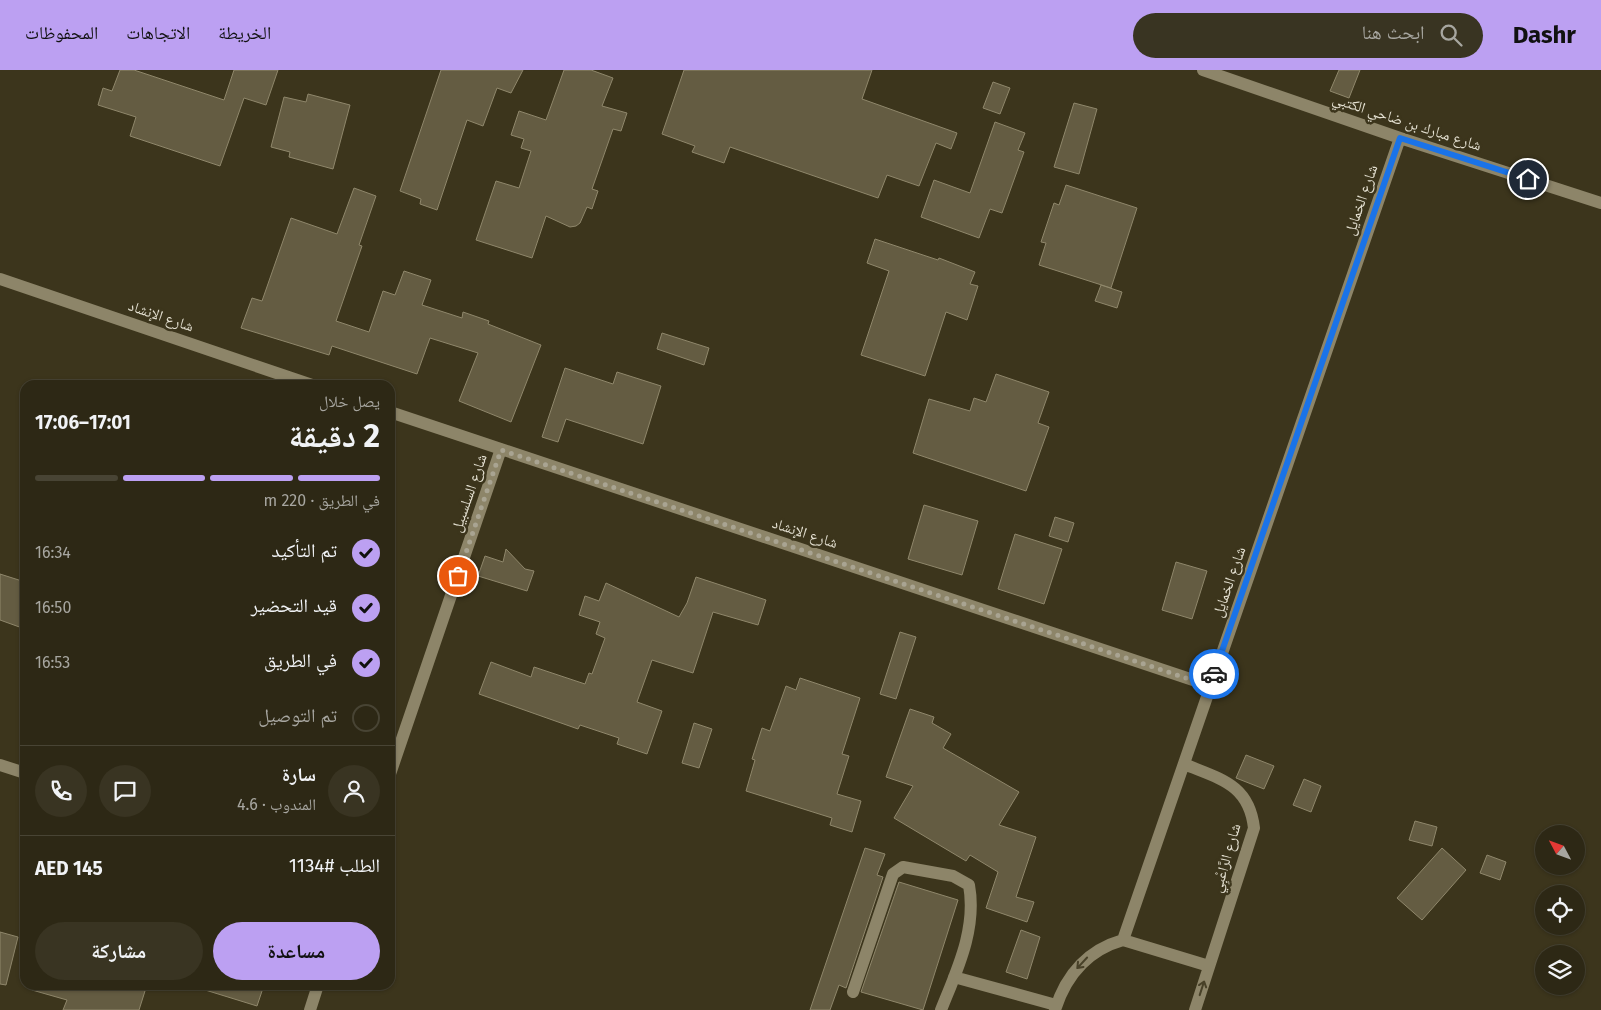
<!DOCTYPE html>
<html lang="ar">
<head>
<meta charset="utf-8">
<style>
  :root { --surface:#2d2815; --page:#393422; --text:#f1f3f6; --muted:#a7a6a0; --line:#484434; --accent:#bca0f2 }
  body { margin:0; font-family:"Fira Sans","Noto Naskh Arabic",sans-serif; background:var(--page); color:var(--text); direction:rtl; height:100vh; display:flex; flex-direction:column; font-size:19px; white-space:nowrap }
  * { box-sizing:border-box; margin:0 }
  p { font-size:16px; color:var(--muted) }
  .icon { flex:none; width:28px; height:28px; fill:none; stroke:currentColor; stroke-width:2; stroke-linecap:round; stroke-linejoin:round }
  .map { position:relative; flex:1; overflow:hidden; direction:ltr }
  .drawer { position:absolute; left:20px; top:310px; width:375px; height:610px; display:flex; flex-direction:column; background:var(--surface); border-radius:15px; box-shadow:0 1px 4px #0004,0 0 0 1px var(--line); direction:rtl }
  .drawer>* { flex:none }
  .needle { width:32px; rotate:311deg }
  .controls { position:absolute; left:1535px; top:755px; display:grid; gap:10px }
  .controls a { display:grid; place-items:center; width:50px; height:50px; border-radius:50%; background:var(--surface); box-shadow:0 1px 4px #0004,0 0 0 1px var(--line); font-size:25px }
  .pin { position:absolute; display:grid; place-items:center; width:42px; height:42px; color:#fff; margin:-21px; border:2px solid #fff; border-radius:50%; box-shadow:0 1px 5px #0007 }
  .courier { position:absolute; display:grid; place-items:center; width:50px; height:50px; margin:-25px; border:4px solid #1a73e8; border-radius:50%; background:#fff; color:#222; box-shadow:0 1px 6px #0007 }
  .overview em { font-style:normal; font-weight:700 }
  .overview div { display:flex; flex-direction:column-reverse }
  .overview { display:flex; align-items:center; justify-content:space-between; height:85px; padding:0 15px }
  h1 { font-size:32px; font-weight:700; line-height:38px }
  .bar { display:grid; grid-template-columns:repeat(4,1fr); gap:8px 5px; align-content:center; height:60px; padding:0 15px }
  .bar i { height:6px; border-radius:4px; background:var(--line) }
  .bar .current { background:var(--accent) }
  .bar p { grid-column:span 4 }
  .line { display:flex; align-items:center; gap:12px; padding:0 15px; border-top:1px solid var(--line) }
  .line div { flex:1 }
  .round { display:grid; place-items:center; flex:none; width:52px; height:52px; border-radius:26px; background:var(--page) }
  ol { padding:0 15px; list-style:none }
  li { display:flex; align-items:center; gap:15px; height:55px }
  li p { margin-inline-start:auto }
  li .icon { padding:5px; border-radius:50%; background:var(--accent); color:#111; stroke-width:4 }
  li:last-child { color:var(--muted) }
  li i { width:28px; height:28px; border:2px solid var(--line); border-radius:50% }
  .cta { display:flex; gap:10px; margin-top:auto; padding:10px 15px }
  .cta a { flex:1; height:58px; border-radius:30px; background:var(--accent); color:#111; font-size:20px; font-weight:700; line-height:58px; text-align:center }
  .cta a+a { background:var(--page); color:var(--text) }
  header { display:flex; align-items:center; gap:30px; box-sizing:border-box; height:70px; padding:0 25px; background:var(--accent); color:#111 }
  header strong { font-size:24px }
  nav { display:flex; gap:28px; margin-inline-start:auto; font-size:18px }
  .search { width:350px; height:45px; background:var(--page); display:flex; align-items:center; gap:12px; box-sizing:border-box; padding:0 18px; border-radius:28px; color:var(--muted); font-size:19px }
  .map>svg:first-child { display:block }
  .building { fill:#645c42; stroke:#8f876b }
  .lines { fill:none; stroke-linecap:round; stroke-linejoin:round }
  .street { stroke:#8d8569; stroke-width:12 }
  .oneway { stroke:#484128 }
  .done { stroke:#a9a492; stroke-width:5; stroke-dasharray:0 9 }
  .route { stroke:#1a73e8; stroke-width:6 }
  .labels { text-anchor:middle; stroke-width:5; stroke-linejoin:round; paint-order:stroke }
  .street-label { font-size:15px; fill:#e4e0d1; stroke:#3c351c }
</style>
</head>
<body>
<header>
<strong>Dashr</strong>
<div class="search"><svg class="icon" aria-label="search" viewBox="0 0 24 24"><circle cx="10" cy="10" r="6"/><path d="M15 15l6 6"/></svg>ابحث هنا</div>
<nav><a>الخريطة</a><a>الاتجاهات</a><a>المحفوظات</a></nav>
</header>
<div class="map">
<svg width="1601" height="940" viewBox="0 0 1601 940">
  <rect width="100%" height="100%" fill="#3c351c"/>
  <path class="building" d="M120 0H134L224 30 234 0H278L266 35 244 28 220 96 130 66 136 47 98 35 103 18 112 21Z
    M441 0H523L511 23 497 18 483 56 467 50 437 140 420 134 421 129 400 121Z
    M564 0H591L613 8 602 36 627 43 621 61 613 59 592 119 598 121 592 139 587 137 580 153 576 156 570 157 546 146 532 188 476 170 496 111 519 118 531 81 521 78 524 69 511 65 519 41 546 50Z
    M684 0H872L862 29 957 63 951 79 936 73 919 116 887 105 878 128 730 77 724 93 692 82 695 76 662 64Z
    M1339 0H1360L1349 28 1330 21Z
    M993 12 1010 18 1000 44 983 38Z
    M308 24 350 35 333 99 289 87 290 82 271 77 284 27 306 32Z
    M1074 33 1097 39 1079 104 1054 97Z
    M995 52 1025 63 1018 80 1024 82 1002 143 990 139 979 168 921 147 934 110 970 123Z
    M1066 115 1137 138 1111 218 1039 195 1046 173 1041 172 1054 133 1059 135Z
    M354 118 376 126 359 175 362 176 336 251 369 262 383 221 395 225 404 201 431 210 422 235 462 248 463 242 489 251 488 254 541 275 511 352 459 331 478 283 430 268 417 304 332 276 329 285 241 258 252 228 262 231 291 148 337 164Z
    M875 169 938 190 939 188 975 202 970 214 978 216 967 250 946 242 925 306 861 285 889 201 867 193Z
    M1101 215 1122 222 1117 238 1095 231Z
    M662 263 709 278 704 295 657 279Z
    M565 298 613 314 617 302 661 316 643 374 566 349 558 372 542 367Z
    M996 304 1049 322 1038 353 1049 357 1026 421 913 383 929 329 970 341 974 328 986 332Z
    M924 435 978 451 962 505 908 489Z
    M1055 447 1074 453 1068 472 1049 466Z
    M1015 464 1062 479 1044 534 998 519Z
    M506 479 525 499 534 501 527 521 478 506 485 486 503 492Z
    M1176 492 1207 501 1192 549 1162 540Z
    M0 504 25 512V559L0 550Z
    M696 507 766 530 758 555 713 542 693 603 652 590 637 632 662 641 647 684 617 674 619 668 580 655 578 659 479 624 491 592 531 607 534 597 585 614 589 603 592 604 605 568 596 564 600 552 579 545 585 526 599 531 606 513 679 547 687 533Z
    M900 562 916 567 896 629 880 624Z
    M800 608 860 628 842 684 849 686 837 724 861 731 852 762 830 755 832 748 746 721 755 690 752 689 762 658 770 661 786 616 796 620Z
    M910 639 934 647 932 653 951 664 943 678 1019 722 999 755 1036 767 1016 827 1034 832 1027 852 986 838 998 802 970 785 966 791 894 748 913 716 886 707Z
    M694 653 712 659 699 698 682 693Z
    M1246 685 1274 696 1264 719 1236 708Z
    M1304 709 1321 716 1311 742 1293 735Z
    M1415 751 1437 757 1432 776 1409 770Z
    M865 778 885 784 877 805 883 807 846 918 839 915 830 940H810Z
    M1442 778 1466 800 1422 850 1397 828Z
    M1487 785 1506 792 1500 810 1480 803Z
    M899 812 958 830 923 940 861 922Z
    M1021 860 1040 867 1027 909 1006 902Z
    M0 862 18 867 6 915 0 914Z
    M32 915H126L145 921 139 940H63L67 930 32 920Z
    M203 915H264L257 936 202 919Z"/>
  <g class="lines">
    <path class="street" d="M1203 0 1400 68 1601 133
      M0 209 312 315
      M390 342 1211 616
      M1184 694C1220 709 1249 714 1254 758L1195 940
      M0 695 25 703
      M390 704 501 379
      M1123 870 1400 68
      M1123 870 1209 896
      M954 907 1056 935
      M853 922 893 804 903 797 953 806 969 815C977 859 957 900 941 940
      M310 940 318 915
      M1055 940C1066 905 1088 880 1123 870"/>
  </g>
  <defs><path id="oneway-shaft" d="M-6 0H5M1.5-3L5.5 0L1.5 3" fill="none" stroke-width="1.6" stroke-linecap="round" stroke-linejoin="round" transform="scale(1.25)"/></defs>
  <g class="oneway">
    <use href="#oneway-shaft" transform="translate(1082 893) rotate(133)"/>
    <use href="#oneway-shaft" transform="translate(1202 918) rotate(-72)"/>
  </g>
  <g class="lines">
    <path class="done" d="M458 506 501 380 1210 616 1214 604"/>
    <path class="route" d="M1214 604 1400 68 1528 109"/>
  </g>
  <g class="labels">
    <g class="street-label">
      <text transform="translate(1407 52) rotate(18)" y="5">شارع مبارك بن ضاحي الكتبي</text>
      <text transform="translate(1361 130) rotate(-71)" y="5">شارع الخمايل</text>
      <text transform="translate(161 246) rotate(19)" y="5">شارع الإنشاد</text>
      <text transform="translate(469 423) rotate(-71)" y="5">شارع السلسبيل</text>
      <text transform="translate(805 463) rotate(18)" y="5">شارع الإنشاد</text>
      <text transform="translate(1229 512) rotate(-71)" y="5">شارع الخمايل</text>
      <text transform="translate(1226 788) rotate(-74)" y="5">شارع الرَّاعْبِي</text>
    </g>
  </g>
</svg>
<div class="controls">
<a><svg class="needle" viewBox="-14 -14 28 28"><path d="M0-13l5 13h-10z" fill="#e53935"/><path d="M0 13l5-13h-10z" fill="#a7a6a0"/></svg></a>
<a><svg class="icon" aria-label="locate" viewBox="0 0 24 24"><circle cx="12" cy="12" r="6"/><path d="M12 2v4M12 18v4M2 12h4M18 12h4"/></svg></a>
<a><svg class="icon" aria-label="layers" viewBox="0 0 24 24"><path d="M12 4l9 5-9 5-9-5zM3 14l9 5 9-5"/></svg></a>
</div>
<div class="pin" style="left:458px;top:506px;background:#ea580c"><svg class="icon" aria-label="bag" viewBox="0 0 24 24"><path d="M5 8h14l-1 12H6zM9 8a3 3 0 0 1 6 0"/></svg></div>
<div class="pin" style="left:1528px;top:109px;background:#1f2937"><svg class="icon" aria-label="home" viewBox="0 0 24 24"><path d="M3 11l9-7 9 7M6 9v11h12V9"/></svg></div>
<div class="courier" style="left:1214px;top:604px"><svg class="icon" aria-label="car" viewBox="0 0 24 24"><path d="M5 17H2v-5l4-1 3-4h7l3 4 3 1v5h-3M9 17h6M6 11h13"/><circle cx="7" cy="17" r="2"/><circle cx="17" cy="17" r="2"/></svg></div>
<section class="drawer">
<div class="overview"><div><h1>2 دقيقة</h1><p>يصل خلال</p></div><em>17:01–17:06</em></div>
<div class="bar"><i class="current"></i><i class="current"></i><i class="current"></i><i></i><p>في الطريق · 220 m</p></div>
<ol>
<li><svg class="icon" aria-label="check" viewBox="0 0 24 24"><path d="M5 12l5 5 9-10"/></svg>تم التأكيد<p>16:34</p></li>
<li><svg class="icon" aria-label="check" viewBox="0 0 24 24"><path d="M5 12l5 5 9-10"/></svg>قيد التحضير<p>16:50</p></li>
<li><svg class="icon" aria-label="check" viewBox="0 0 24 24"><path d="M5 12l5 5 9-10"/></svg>في الطريق<p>16:53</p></li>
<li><i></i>تم التوصيل</li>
</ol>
<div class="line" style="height:90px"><a class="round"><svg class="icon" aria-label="person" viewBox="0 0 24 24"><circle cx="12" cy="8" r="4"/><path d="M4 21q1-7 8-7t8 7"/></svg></a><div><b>سارة</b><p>المندوب · 4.6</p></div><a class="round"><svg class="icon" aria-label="chat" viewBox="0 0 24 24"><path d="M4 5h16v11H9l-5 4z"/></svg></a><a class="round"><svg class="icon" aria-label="phone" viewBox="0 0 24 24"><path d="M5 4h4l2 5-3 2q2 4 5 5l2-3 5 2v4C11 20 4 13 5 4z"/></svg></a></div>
<div class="line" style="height:65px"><div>الطلب #1134</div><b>AED 145</b></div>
<div class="cta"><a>مساعدة</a><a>مشاركة</a></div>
</section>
</div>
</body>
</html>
